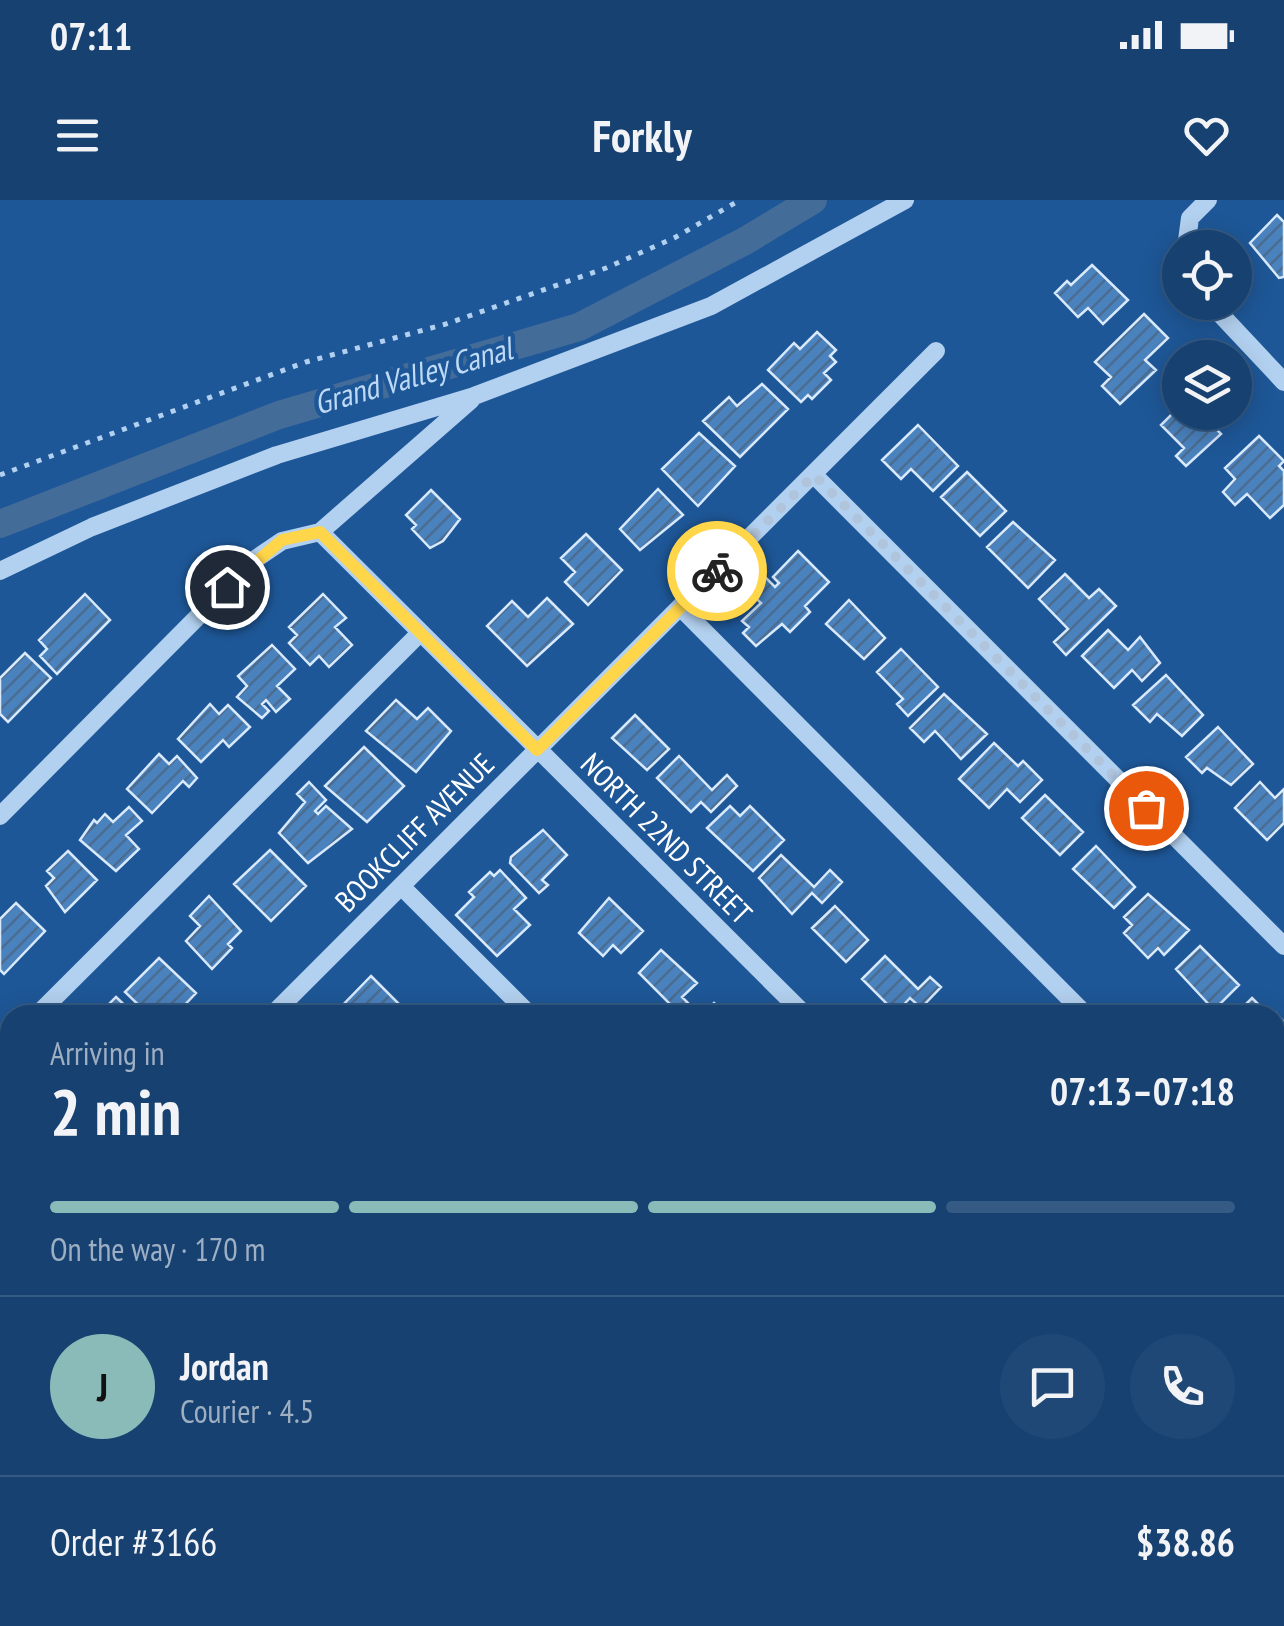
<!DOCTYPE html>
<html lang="en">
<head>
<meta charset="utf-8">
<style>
  :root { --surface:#164171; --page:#1f4876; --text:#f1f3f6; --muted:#9eafc3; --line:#355a84; --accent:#8bbbb9 }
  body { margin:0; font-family:"PT Sans Narrow",sans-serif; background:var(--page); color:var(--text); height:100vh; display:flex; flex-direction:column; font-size:38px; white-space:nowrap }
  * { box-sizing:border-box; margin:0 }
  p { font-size:32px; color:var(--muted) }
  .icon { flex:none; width:55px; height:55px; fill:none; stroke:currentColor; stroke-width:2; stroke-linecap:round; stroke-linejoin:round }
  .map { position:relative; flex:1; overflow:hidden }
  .side { position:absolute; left:0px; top:805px; width:1285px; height:622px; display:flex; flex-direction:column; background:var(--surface); border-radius:30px 30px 0 0; box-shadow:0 5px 25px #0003,0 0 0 2px var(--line) }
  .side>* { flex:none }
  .buttons { position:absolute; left:1162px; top:30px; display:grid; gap:20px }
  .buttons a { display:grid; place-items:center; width:90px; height:90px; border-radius:50%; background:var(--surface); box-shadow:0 5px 25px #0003,0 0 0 2px var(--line); font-size:50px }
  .pin { position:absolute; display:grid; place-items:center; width:85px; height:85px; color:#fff; margin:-42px; border:5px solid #fff; border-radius:50%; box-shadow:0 2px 10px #0007 }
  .courier { position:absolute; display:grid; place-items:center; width:100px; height:100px; margin:-50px; border:8px solid #ffd54a; border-radius:50%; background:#fff; color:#222; box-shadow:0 2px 12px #0007 }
  .head em { font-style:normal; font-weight:600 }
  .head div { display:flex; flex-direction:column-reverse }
  .head { display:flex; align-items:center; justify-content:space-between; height:170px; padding:0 50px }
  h1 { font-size:65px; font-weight:600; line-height:75px }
  .bar { display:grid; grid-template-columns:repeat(4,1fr); gap:15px 10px; align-content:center; height:120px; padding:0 50px }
  .bar i { height:12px; border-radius:8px; background:var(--line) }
  .bar .current { background:var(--accent) }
  .bar p { grid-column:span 4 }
  .line { display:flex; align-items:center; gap:25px; padding:0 50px; border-top:2px solid var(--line) }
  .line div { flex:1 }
  .round { display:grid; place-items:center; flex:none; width:105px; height:105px; border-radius:52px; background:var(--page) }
  .status { display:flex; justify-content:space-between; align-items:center; height:70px; padding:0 50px; background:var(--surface); direction:ltr }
  .status svg { height:28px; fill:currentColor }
  header { display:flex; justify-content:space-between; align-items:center; height:130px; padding:0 50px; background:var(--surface); font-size:45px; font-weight:600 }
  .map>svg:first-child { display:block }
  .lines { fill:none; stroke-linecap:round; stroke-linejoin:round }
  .canal { stroke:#446c99; stroke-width:28 }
  .building { fill:url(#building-hatch); stroke:#d8e9fb; stroke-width:2.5 }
  .path { stroke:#b2d0ef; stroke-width:5; stroke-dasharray:5 8; stroke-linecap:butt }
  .minor { stroke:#b2d0ef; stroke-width:18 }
  .done { stroke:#b0c4db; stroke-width:10; stroke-dasharray:0 18 }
  .route { stroke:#ffd54a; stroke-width:12 }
  .labels { text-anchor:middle; stroke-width:9; stroke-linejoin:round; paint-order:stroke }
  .street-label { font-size:30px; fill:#fff; stroke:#1e5797 }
  .water-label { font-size:32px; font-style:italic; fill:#bedaf6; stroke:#1e5797 }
</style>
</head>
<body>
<div class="status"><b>07:11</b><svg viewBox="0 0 49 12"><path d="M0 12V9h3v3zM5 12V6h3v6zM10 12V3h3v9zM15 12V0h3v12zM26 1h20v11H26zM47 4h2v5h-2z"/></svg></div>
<header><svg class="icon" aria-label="menu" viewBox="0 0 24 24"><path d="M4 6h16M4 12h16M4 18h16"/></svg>Forkly<svg class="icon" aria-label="heart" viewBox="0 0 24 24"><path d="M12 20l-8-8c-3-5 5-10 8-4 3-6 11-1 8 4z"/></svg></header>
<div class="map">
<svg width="1284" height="1426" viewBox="0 0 1284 1426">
  <defs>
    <pattern id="building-hatch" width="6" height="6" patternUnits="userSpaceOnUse" patternTransform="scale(2.5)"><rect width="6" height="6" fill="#4a82be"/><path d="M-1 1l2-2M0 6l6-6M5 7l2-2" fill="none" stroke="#4b6c90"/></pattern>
  </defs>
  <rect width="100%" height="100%" fill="#1e5797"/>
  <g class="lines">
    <path class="canal" d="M0 324 279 215 579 127 745 41 813 0"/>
  </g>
  <path class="building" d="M1277 15 1284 22V77L1279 78 1250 43Z
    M1092 65 1128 100 1103 124 1088 108 1078 117 1055 93 1067 81 1071 85Z
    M1144 114 1168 138 1145 160 1156 170 1120 204 1102 186 1111 177 1095 162Z
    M817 132 836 150 830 156 836 162 824 173 831 180 812 199 808 195 801 202 768 170 794 143 800 149Z
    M762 184 788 209 740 257 703 221 729 197 737 206Z
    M1180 206V212H1200L1221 234 1186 266 1176 256 1184 248 1161 225Z
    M918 225 958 266 933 291 911 269 901 279 882 260Z
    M699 233 735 266 698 306 662 269Z
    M1259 236 1284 261 1279 266 1284 271V305L1270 318 1247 294 1235 305 1223 292 1235 279 1225 268Z
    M967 272 1006 311 980 336 941 297Z
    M658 289 683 315 640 350 620 329Z
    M431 290 460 319 443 341 430 348 412 329 416 325 406 315Z
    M1013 322 1055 360 1028 388 987 347Z
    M586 334 622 370 588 405 565 382 575 372 561 358Z
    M798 351 829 382 805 406 810 412 790 432 782 424 756 446 743 433 749 427 742 421 761 403 743 386 758 370 775 387 779 383 773 377Z
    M1065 374 1089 398 1099 389 1116 406 1066 455 1054 442 1068 429 1039 399Z
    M85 394 110 420 57 474 40 456 47 449 39 440Z
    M323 394 346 418 335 427 352 445 329 467 319 456 310 465 289 443 297 435 289 427Z
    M547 398 573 424 527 466 487 426 512 401 528 417Z
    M849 400 885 438 864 459 826 424Z
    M1108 430 1128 450 1140 437 1160 463 1142 481 1132 470 1114 488 1082 456Z
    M272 445 295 469 277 486 290 499 276 512 266 500 262 504 269 511 262 518 237 497 247 486 238 476Z
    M901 449 938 487 908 516 897 504 903 499 877 472Z
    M25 453 51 478 8 522 0 514V478Z
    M1166 475 1203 515 1182 536 1157 514 1150 522 1133 505Z
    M944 494 987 534 961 559 935 531 924 542 910 528Z
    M396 500 417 519 428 508 451 531 416 572 366 531Z
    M210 504 219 514 228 505 250 527 229 547 223 540 201 562 178 539Z
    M635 515 669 549 647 570 612 538Z
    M1218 527 1253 564 1231 585 1207 568 1202 573 1186 557Z
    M994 543 1018 566 1023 561 1042 580 1020 602 1007 589 989 608 959 579Z
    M364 547 404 586 367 622 325 586Z
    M159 554 169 564 177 556 197 578 189 587 183 581 152 613 127 589Z
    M679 556 712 590 727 575 737 586 711 612 701 602 691 612 657 578Z
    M309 582 326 600 315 611 318 614 326 606 352 629 308 663 279 633 305 602 297 594Z
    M1260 582 1275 598 1284 589V623L1267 640 1235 608Z
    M1045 595 1083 632 1060 655 1022 618Z
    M730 606 740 616 750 606 784 640 753 671 707 628Z
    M129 607 142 621 126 635 139 649 116 671 80 640 94 620 97 623 105 614 113 622Z
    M543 630 567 655 542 680 548 685 539 693 510 663 511 657Z
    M1096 646 1135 687 1114 708 1073 669Z
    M270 650 306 686 271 721 234 684Z
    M68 651 97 680 65 712 46 686 54 678 47 671Z
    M781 655 814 687 830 670 842 682 822 703 812 693 792 714 759 678Z
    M500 670 526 698 514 709 530 725 497 756 456 715 474 697 469 692 490 672 494 676Z
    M1148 694 1189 730 1164 755 1158 748 1148 758 1124 733 1132 725 1124 717Z
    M209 696 241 731 228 744 232 748 212 769 186 741 200 726 190 716Z
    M609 698 643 731 621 753 613 745 603 756 579 733Z
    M16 703 45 731 4 774 0 770V719Z
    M835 706 868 740 846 762 812 728Z
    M1200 746 1239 785 1214 810 1176 769Z
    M661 750 697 783 682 797 690 805 681 815H663L672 806 639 773Z
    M885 756 918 789 930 777 941 787 921 808 910 798 896 813 862 779Z
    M159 758 196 793 175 815H149L125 792Z
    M371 776 405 810 400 815H343L338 810Z
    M116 797 135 815H98Z
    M1252 798 1269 815H1235Z
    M714 803 726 815H702Z
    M1277 814 1283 821 1277 827 1284 833V843L1275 852Z
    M10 907V965L0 955V918Z
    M1276 1111 1284 1119V1153L1275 1162Z
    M1284 1167V1206L1275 1194V1175Z
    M10 1226V1265L0 1255V1236Z
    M1283 1370 1284 1372V1417L1275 1408V1378Z
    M140 1418H200L205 1423 134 1426Z
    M425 1418H439L448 1426H417Z
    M955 1418H996L1008 1426H951Z
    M1048 1418H1082L1077 1426H1053L1046 1421Z"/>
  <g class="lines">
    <path class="path" d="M0 275 306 162 446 124 606 68 674 38 740 0"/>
    <path class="minor" d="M1186 48 1190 18 1208 0
      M1209 102 1284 182
      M814 275 1284 746
      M320 332 805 815
      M0 371 92 327 277 255 474 196 711 106 905 0
      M680 407 1086 815
      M0 616 254 360 282 341 320 332 471 200
      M401 686 530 815
      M37 815 420 433
      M272 815 936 151
      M0 851 10 841
      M1275 910 1284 901
      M1275 1005 1284 1014
      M0 1089 10 1079
      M0 1128 10 1138
      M1275 1283 1284 1292
      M0 1399 10 1409
      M18 1418 27 1426
      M291 1418 300 1426
      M576 1418 585 1426
      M853 1418 862 1426
      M1131 1418 1140 1426
      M772 1426 781 1418"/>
  </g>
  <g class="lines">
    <path class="done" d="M717 371 814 275 1146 608"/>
    <path class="route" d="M227 387 282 340 320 332 537 550 717 371"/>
  </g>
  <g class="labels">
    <g class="street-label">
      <text transform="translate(415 633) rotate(-45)" y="10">BOOKCLIFF AVENUE</text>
      <text transform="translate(666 639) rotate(45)" y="10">NORTH 22ND STREET</text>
    </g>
    <g class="water-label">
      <text transform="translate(413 176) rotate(-16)" y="11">Grand Valley Canal</text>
    </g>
  </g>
</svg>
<div class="buttons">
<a><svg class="icon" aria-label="locate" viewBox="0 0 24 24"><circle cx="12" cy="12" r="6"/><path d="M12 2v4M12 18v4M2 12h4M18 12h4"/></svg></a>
<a><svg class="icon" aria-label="layers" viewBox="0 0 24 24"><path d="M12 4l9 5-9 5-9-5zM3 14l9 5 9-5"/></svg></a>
</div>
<div class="pin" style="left:1146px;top:608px;background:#ea580c"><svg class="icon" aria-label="bag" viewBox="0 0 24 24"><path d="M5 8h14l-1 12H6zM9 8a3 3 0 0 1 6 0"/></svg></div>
<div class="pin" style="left:227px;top:387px;background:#1f2937"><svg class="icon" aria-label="home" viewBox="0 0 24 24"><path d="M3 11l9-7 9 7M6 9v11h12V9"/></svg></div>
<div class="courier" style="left:717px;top:371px"><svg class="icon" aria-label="bike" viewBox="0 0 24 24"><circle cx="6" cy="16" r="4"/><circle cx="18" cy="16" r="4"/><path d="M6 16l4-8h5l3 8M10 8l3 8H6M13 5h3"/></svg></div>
<section class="side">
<div class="head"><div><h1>2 min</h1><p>Arriving in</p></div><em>07:13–07:18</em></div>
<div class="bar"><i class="current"></i><i class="current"></i><i class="current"></i><i></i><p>On the way · 170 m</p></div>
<div class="line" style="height:180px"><b class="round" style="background:var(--accent);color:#111">J</b><div><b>Jordan</b><p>Courier · 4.5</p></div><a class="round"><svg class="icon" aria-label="chat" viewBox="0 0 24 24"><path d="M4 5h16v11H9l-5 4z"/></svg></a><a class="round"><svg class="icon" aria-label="phone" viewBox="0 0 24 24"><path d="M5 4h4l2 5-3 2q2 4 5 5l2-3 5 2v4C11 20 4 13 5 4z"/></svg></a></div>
<div class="line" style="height:130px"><div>Order #3166</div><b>$38.86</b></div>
</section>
</div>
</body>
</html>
